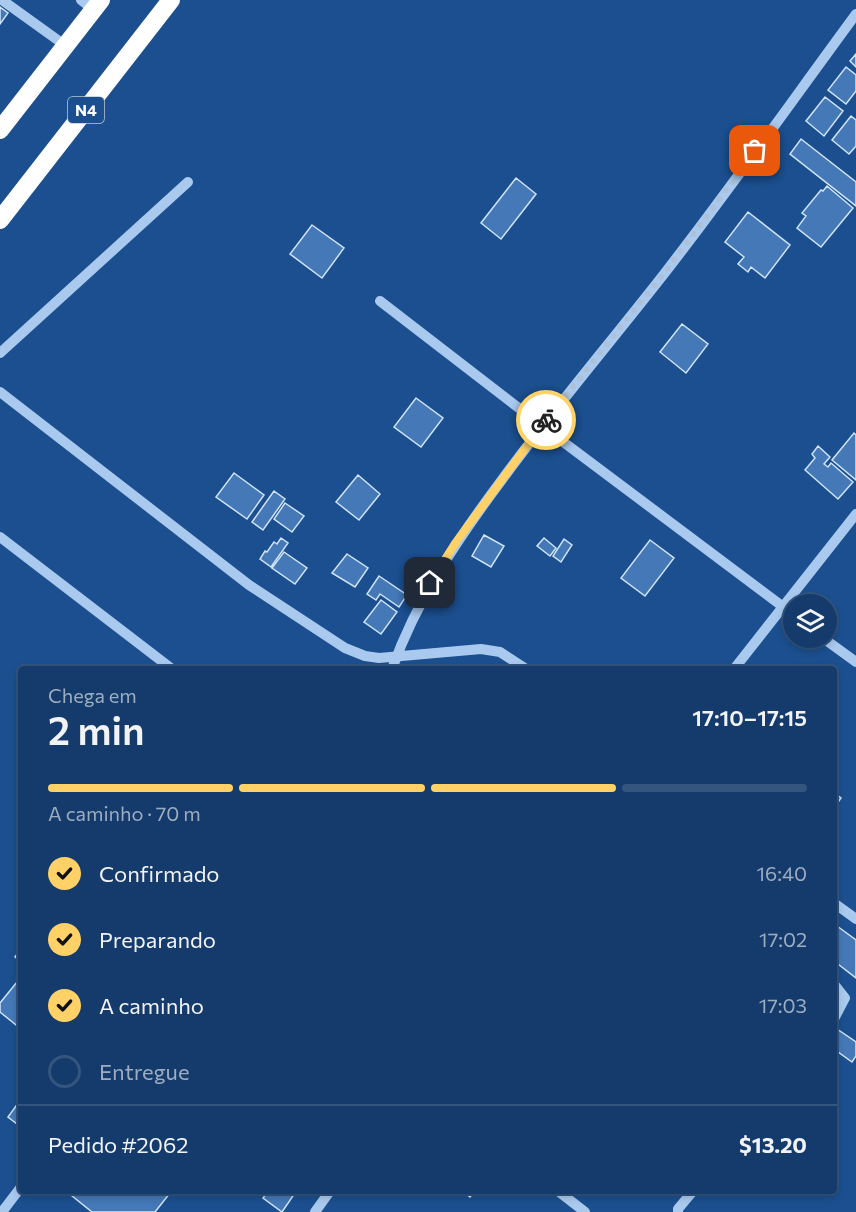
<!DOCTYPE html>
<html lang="pt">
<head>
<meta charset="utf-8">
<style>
  :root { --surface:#143b6b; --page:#214673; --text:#f1f3f6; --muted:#9dadc1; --line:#33557e; --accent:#ffd166 }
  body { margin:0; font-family:Commissioner,sans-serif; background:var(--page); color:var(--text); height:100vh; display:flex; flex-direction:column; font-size:22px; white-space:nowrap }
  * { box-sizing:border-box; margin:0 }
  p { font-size:20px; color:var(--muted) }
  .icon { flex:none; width:33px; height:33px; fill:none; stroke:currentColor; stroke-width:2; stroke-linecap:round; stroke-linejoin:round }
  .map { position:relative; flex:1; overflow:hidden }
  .details { position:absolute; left:18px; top:666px; width:819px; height:528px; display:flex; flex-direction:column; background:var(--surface); border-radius:6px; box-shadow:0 3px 9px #0003,0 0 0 2px var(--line) }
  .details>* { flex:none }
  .tools { position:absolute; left:783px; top:594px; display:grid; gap:12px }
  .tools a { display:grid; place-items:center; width:54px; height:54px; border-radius:50%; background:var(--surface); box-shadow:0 3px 9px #0003,0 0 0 2px var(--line); font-size:30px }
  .pin { position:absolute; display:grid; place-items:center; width:51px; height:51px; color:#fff; margin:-26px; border-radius:12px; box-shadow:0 3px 9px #0006 }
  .courier { position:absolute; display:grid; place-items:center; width:60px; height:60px; margin:-30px; border:4px solid #ffd166; border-radius:50%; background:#fff; color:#222; box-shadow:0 2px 8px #0007 }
  .overview em { font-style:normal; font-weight:600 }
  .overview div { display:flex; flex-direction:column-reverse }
  .overview { display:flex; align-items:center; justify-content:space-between; height:102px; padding:0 30px }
  h1 { font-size:39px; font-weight:600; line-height:45px }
  .bar { display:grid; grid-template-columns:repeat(4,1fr); gap:9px 6px; align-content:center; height:72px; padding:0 30px }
  .bar i { height:8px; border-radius:4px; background:var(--line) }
  .bar .current { background:var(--accent) }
  .bar p { grid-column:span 4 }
  .line { display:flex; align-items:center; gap:15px; padding:0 30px; border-top:2px solid var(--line) }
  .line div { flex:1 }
  ol { padding:0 30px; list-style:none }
  li { display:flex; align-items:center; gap:18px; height:66px }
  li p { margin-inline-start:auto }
  li .icon { padding:6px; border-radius:50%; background:var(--accent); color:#111; stroke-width:4 }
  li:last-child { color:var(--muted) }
  li i { width:33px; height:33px; border:3px solid var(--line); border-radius:50% }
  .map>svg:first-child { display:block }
  .building { fill:#4478b7; stroke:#cfe3fa; stroke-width:1.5 }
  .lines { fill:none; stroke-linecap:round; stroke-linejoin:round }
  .minor { stroke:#a9c9ee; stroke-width:10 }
  .highway { stroke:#fff; stroke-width:18 }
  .done { stroke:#afc1d8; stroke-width:6; stroke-dasharray:0 10.8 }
  .route { stroke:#ffd166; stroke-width:8 }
  .labels { text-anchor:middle; stroke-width:6; stroke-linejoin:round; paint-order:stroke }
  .shield { fill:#1b4f8f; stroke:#bbcadd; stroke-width:1.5 }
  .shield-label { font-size:16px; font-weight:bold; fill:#fff }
</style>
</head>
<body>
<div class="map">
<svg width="856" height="1212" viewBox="0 0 856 1212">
  <rect width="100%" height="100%" fill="#1b4f8f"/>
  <path class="building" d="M0 7 8 13 0 24Z
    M856 54V67L850 61Z
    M846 67 856 75V91L846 104 828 90Z
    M825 97 843 111 824 136 806 121Z
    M851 116 856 120V146L849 154 832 140Z
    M801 139 856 182V206L790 154Z
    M516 178 536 194 501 239 481 223Z
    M827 186 853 208 821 247 797 228 806 216 802 213 821 190 823 191Z
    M748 212 790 245 765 278 751 267 748 272 738 264 744 257 725 242Z
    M312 225 344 248 322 278 290 254Z
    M682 324 708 344 686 373 660 352Z
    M416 398 443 418 421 447 394 427Z
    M854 433 856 435V480L832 460Z
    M818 446 830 457 824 464 828 467 831 463 853 482 838 499 805 470 815 458 812 454Z
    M234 473 264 495 247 519 216 497Z
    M358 475 380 494 359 520 336 502Z
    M274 491 285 499 263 530 252 522Z
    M285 503 304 516 292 532 274 519Z
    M484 535 504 546 491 567 472 556Z
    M281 538 288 543 271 567 260 559 265 551 267 552 274 542 277 544Z
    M544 538 556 548 550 556 537 546Z
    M564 539 572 545 561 562 553 556Z
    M650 540 674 558 645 596 621 578Z
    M284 552 307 568 295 584 272 568Z
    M347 554 368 568 355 587 332 573Z
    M379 576 407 595 399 607 380 594 376 600 367 594Z
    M381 600 397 612 381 634 364 622Z
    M834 793 841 798 834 808Z
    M837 926 856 940V978L834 961V929Z
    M21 949V962L15 957Z
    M21 977V1029L0 1012V1003Z
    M837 1029 856 1042V1056L852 1062 834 1049V1033Z
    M21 1099V1127L8 1117Z
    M74 1191H168L170 1193 155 1212H92L71 1195Z
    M268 1191H292L295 1193 282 1212 263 1198Z
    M462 1191H475L470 1197Z"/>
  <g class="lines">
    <path class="minor" d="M2 0 66 46
      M81 0 94 10
      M380 301 542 426 794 615
      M0 353 188 182
      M0 392 249 585 345 648 365 656 379 658 481 649 500 652 526 669
      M0 537 172 669
      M823 638 856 662
      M392 669C417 599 457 540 501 481 553 410 610 343 664 274 730 189 792 101 856 14
      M734 669 856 514
      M834 903 856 919
      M834 984 845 998 834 1019
      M558 1191 585 1212
      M2 1212 21 1187
      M315 1212 330 1191
      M678 1212V1209L693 1191"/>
    <path class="highway" d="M0 130 101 0
      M0 220 171 0"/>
  </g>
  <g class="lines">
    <path class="done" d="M546 420 664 273 755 151"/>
    <path class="route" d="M430 583 456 542 546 420"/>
  </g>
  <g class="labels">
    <rect class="shield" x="68" y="97" width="36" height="26" rx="4.5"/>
    <g class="shield-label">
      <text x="86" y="116">N4</text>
    </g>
  </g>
</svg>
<div class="tools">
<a><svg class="icon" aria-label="layers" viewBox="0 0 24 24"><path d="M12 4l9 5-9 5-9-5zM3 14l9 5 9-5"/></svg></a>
</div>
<div class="pin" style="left:755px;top:151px;background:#ea580c"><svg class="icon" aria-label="bag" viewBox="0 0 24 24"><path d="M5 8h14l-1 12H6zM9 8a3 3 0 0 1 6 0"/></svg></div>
<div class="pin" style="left:430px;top:583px;background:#1f2937"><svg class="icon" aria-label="home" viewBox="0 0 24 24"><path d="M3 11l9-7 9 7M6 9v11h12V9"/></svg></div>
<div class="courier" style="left:546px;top:420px"><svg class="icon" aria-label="bike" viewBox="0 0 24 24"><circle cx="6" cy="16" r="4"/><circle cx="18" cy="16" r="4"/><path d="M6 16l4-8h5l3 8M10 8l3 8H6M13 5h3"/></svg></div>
<section class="details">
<div class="overview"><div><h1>2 min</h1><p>Chega em</p></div><em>17:10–17:15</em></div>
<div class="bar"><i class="current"></i><i class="current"></i><i class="current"></i><i></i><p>A caminho · 70 m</p></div>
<ol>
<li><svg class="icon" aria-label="check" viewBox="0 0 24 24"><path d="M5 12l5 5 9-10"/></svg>Confirmado<p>16:40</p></li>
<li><svg class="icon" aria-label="check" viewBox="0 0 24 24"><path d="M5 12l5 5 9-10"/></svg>Preparando<p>17:02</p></li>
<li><svg class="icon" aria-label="check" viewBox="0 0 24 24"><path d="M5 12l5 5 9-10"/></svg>A caminho<p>17:03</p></li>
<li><i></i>Entregue</li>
</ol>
<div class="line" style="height:78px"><div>Pedido #2062</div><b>$13.20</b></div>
</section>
</div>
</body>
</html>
